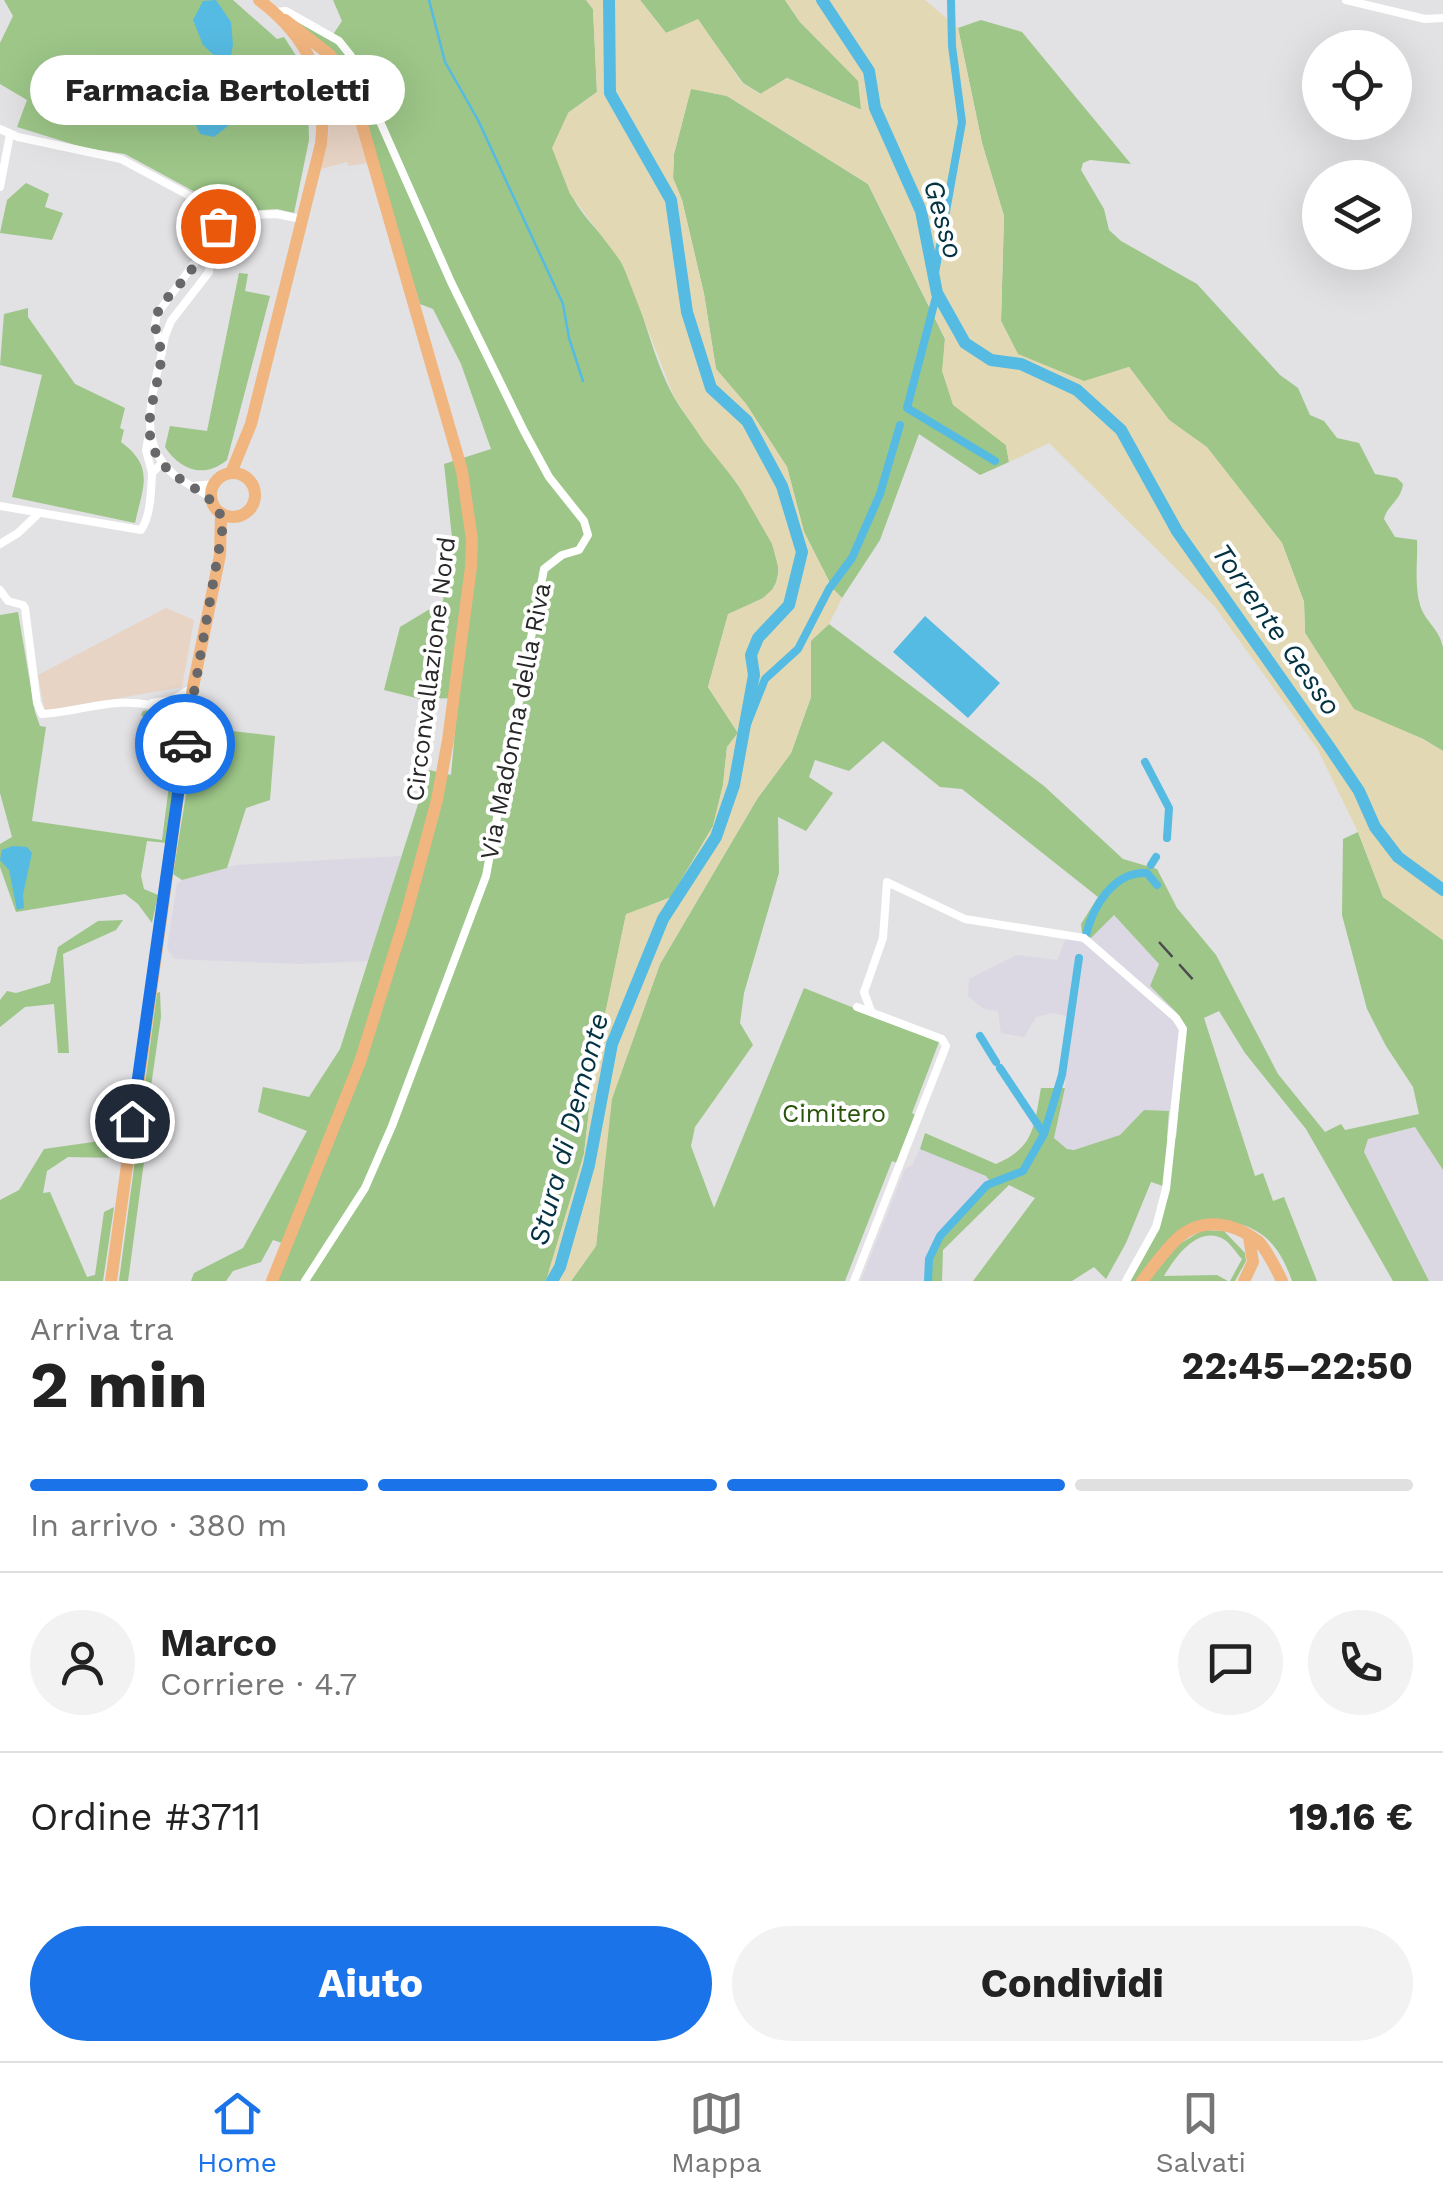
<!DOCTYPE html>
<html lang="it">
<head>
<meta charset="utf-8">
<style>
  :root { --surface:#fff; --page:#f2f2f2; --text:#222; --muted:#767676; --line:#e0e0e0; --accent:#1a73e8 }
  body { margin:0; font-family:"Work Sans",sans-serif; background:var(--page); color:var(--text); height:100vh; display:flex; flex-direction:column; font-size:38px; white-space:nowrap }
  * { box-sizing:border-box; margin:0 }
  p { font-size:32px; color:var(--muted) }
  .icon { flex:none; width:55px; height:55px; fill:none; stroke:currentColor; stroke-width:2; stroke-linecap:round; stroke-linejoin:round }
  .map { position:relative; height:1281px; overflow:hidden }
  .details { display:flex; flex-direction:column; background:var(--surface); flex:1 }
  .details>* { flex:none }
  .buttons { position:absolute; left:1302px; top:30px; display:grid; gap:20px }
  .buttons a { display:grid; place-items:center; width:110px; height:110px; border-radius:50%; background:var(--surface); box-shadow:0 10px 40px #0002; font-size:50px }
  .pin { position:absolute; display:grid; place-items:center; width:85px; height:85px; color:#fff; margin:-42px; border:5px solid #fff; border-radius:50%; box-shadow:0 2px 10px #0007 }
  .courier { position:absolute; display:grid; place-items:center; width:100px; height:100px; margin:-50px; border:8px solid #1a73e8; border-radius:50%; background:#fff; color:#222; box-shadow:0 2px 12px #0007 }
  .bubble { position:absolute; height:70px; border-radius:35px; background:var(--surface); box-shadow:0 10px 40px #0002; font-size:32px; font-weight:700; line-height:70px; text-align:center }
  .head em { font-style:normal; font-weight:700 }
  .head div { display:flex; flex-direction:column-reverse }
  .head { display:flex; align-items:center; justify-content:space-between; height:170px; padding:0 30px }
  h1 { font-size:65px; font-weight:700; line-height:75px }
  .bar { display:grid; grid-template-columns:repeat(4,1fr); gap:15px 10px; align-content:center; height:120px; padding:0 30px }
  .bar i { height:12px; border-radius:8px; background:var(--line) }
  .bar .selected { background:var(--accent) }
  .bar p { grid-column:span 4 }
  .line { display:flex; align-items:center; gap:25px; padding:0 30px; border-top:2px solid var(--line) }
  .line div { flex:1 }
  .round { display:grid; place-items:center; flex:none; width:105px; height:105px; border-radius:52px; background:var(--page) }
  .button { display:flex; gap:20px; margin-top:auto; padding:20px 30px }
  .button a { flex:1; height:115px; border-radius:60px; background:var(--accent); color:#fff; font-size:40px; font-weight:700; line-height:115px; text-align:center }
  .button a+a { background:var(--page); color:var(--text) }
  .dock { display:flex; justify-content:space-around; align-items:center; height:140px; border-top:2px solid var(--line); background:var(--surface); font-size:28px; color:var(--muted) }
  .dock a { display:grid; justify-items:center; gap:5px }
  .dock .selected { color:var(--accent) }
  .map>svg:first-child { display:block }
  .commercial { fill:#e8d4c5 }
  .built { fill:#dbd8e3 }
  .green { fill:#9dc688 }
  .sand { fill:#e2d9b4 }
  .water { fill:#56bbe2 }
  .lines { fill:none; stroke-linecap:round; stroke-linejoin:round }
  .stream { stroke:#56bbe2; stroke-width:2.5 }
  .canal { stroke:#56bbe2; stroke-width:8 }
  .river { stroke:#56bbe2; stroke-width:12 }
  .street { stroke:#fff; stroke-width:8 }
  .primary { stroke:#f1b57f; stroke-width:12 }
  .rail { stroke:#4c4c4e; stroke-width:2.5; stroke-dasharray:20 10; stroke-linecap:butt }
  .done { stroke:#68686a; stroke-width:10; stroke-dasharray:0 18 }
  .route { stroke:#1a73e8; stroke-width:12 }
  .labels { text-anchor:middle; stroke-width:8; stroke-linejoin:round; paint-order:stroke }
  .street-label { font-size:25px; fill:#272728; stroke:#fff }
  .park-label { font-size:25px; fill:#2a5409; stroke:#fff }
  .water-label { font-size:28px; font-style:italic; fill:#033343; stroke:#fff }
</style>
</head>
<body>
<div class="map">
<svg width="1443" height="1281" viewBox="0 0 1443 1281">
  <rect width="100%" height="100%" fill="#e2e1e4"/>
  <path class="commercial" d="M352 108 368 163 348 166 347 162 339 164 318 170 326 151 329 128 326 110Z
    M166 608 194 620 182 687 45 711 38 675Z"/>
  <path class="built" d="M401 856 369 961 301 964 174 959 167 948 177 884 182 880 236 865Z
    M1113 914 1159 964 1150 986 1177 1013 1186 1029 1177 1113 1144 1110 1120 1135 1074 1150 1067 1149 1054 1138 1065 1088 1071 1017 1052 1013 1036 1017 1024 1037 1001 1033 998 1011 984 1009 968 996 969 979 1017 955 1057 960 1067 936 1083 939Z
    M1416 1127 1443 1170V1281H1429L1364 1152 1368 1139Z
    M920 1149 986 1176 992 1185 931 1258 930 1281H861L905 1169 912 1165Z"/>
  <path class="green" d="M4 0H233L277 39 284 37 295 54 312 100 308 103 309 140 294 213 277 209 232 212 125 154 85 148 17 127 27 100 0 84V43L13 16Z
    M333 0H586L593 9 597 92 568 113C568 133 564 180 572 196 584 221 610 239 622 264 644 306 651 357 675 399 700 441 783 527 778 574 776 599 747 606 728 615L708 687 738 733 727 747 723 785 713 826 671 897 626 915 593 1074 584 1154 546 1281H267L282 1243 273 1240 261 1262 233 1271 226 1281H191L194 1273 243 1248 307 1131 258 1112 263 1087 309 1097 340 1049 429 770 451 775 458 698 420 699 384 690 400 627 443 601 452 537 444 464 491 449 461 364 433 309 420 304 354 87 290 18 330 39 342 21Z
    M640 0H785L800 22 859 81 862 110 787 78 761 94 743 83 698 20 666 33Z
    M981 20 1022 32 1131 164 1090 160 1083 163 1081 170 1104 209 1109 230 1121 241 1197 284 1280 375 1298 388 1310 415 1324 421 1337 438 1359 443 1375 474 1397 478 1403 484C1401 501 1387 505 1384 519L1395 537 1417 540C1418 560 1414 584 1420 605 1425 622 1440 629 1443 648V751L1423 739 1354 710 1305 633 1304 602 1282 543 1207 448 1169 420 1129 367 1084 382 1018 355 1001 321 1004 216 982 143 958 28Z
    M691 88 727 96 868 184 945 339 943 369 953 404 1006 445 1009 462 980 475 919 434 880 540 842 598 833 589 804 532 787 467 746 404 716 369 704 294 682 200 673 178 674 154Z
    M26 183 49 194 45 207 63 213 52 240 0 233 7 200Z
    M239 273 248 274 245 291 270 296 227 460C204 479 180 470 165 447L170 426 207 431Z
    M28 308V317L75 384 125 408 120 428 124 430 121 442C155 467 143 486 135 523L12 497 42 375 0 365 4 314Z
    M18 612 35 712 40 726 46 727 32 821 162 840 175 739 168 719 159 714H146L145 718 141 715 143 711C168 708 177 723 181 746L167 843 147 841 141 876 144 889 158 895 152 923 138 904 125 894 16 912 0 867V844L12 837 0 793V615Z
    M829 624 1044 786 1123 859 1157 869 1177 908 1216 955 1278 1074 1325 1132 1341 1124 1345 1130 1419 1114 1413 1087 1386 1046 1367 1009 1342 915 1343 839 1358 832 1383 897 1443 940V1170L1415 1127 1368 1139 1364 1152 1429 1281H1393L1306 1129 1245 1053 1219 1011 1204 1018 1255 1176 1263 1173 1273 1201 1284 1197 1317 1281H1292C1276 1234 1250 1219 1202 1221L1138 1281H1128L1158 1228 1169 1188 1151 1182 1126 1243 1106 1279 1094 1267 1072 1281H973L1035 1198 1009 1185 943 1250 942 1281H930C931 1233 962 1218 992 1184L986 1176 920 1149 925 1133 996 1164C1035 1147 1034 1126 1041 1088H1065L1054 1138 1067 1149 1074 1150 1120 1135 1144 1110 1169 1111 1167 1138H1176L1186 1029 1177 1013 1150 986 1159 964 1114 915 1091 938 1082 933 1081 924 1098 897 962 789 940 787 883 741 849 771 815 760 809 777 833 793 806 831 778 817 779 873 744 993 740 1023 753 1045 695 1127 691 1146 714 1208 804 988 939 1042 912 1113 917 1116 897 1163 892 1161 845 1281H571L596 1246 611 1099 660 964 757 799 791 753 811 697V640Z
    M197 727 275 736 270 800 246 808 227 868 182 880 173 874Z
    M123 920 116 930 63 954 69 1053H58L54 1004 25 1007 0 1027V1000L7 991 16 993 50 983 58 947 98 921Z
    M160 992 161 1017 143 1142 145 1154 129 1274 128 1281H119L157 993Z
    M121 1134 122 1158 68 1157 47 1171 43 1193 50 1192 87 1277 95 1275 104 1212 114 1207 103 1281H0V1200L19 1190 44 1149 114 1139Z
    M1203 1230 1224 1231 1245 1253 1246 1261 1235 1281H1230L1242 1259C1237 1254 1231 1244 1225 1240 1199 1223 1175 1257 1164 1276L1217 1275 1228 1281H1148L1176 1246Z"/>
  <path class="sand" d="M586 0H640L666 33 698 19 742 83 760 94 787 78 861 110 858 81 800 22 785 0H925L958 28 982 143 1004 216 1001 321 1018 354 1084 381 1129 367 1169 420 1207 447 1282 543 1304 602 1305 633 1354 709 1423 739 1443 751V940L1383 897 1358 832 1317 748 1215 607 1049 443 1009 462 1006 445 953 405 942 371 945 338 868 184 727 96 691 89 674 154 673 178 682 200 704 294 716 369 746 404 787 467 804 532 833 589 842 598 829 624 811 641V697L791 753 757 799 660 964 612 1099 596 1246 571 1281H546L584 1154 595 1061 626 914 672 897 713 826 723 785 727 747 738 733 708 687 728 614 763 598 775 587 779 570 772 544 737 483 704 442 674 397 622 263 570 194 552 148 568 113 597 92 593 9Z"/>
  <path class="water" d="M216 0 231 22 233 45 229 67 235 92 228 126 214 137 200 134 188 108 189 96 221 72 218 59 203 45 193 20 203 1Z
    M925 616 1000 683 968 718 893 652Z
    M13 846 27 847 32 853 23 895 24 908 17 910 9 870 0 860 2 850Z"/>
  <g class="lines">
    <path class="stream" d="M429 0 445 62 478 120 563 304 569 338 583 381"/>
    <path class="canal" d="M935 273 962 122 952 46 951 0
      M937 293 907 408 995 461
      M740 742 765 679 798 649 829 589 852 558 880 494 900 425
      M1145 762 1169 808 1167 838
      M1151 865 1156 857
      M1086 935C1093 907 1113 871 1147 873L1157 885
      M980 1036 996 1062
      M1044 1134 1062 1075 1079 958
      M928 1281 929 1259 940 1236 987 1185 1023 1171 1044 1134 1000 1068"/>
    <path class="river" d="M822 0 869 71 875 108 921 211 937 293 965 343 991 360 1021 364 1077 390 1121 430 1177 531 1330 748 1359 791 1375 827 1398 857 1443 890
      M552 1281 560 1267 589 1165 612 1044 663 919 716 837 734 785 754 675 751 655 758 638 789 605 802 552 782 486 747 421 711 388 687 312 671 200 610 93 609 0"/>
    <path class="street" d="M1346 0 1425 19 1443 18
      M274 12 286 11 339 41 351 56 451 282 524 431 549 477 584 521 588 535 579 550 562 555 544 569 486 876 392 1126 365 1188 305 1281
      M0 129 18 137 121 159 227 216 277 214 301 219
      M0 187 10 134
      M211 208 214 229 210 242 209 272 171 321 165 336C158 381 132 436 171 472 182 483 198 488 211 498
      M162 353 155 325 157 314 210 242
      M148 439 146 450 152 473
      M193 486 214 484
      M0 506 141 530C151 515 151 492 152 473L162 463
      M0 544 18 533 38 514
      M0 590 8 601 23 605 25 608 37 703 42 714C80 712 125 693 163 709 173 713 178 724 187 730
      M152 703 173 700 193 687
      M871 1011 864 992 883 938 887 882 965 919 1084 938 1176 1018 1183 1029 1166 1189 1156 1227 1126 1281
      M854 1281 946 1046 942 1039 857 1007"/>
    <path class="primary" d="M231 473 251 424 321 144C328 80 309 38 259 0
      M211 495a22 22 0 1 1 44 0a22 22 0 1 1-44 0Z
      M111 1281 193 687 220 555 221 514
      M272 1281 360 1062 406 915 437 800 448 740 471 567 472 540 462 471 350 83 330 55 285 20
      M1142 1281C1153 1267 1165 1250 1178 1238 1203 1216 1234 1223 1258 1241 1265 1247 1278 1272 1282 1281
      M1244 1281 1253 1262 1249 1237"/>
    <path class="rail" d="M1159 942 1197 984"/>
  </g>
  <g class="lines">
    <path class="done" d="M185 744 223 526C219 491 182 488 162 463 136 430 158 395 161 359 163 344 151 330 157 314 164 298 180 286 190 272 200 257 208 239 218 226"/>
    <path class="route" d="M132 1121 185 744"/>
  </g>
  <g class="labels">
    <g class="street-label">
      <text transform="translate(430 669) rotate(-83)" y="9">Circonvallazione Nord</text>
      <text transform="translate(515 721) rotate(-79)" y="9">Via Madonna della Riva</text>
    </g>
    <g class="park-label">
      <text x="834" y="1122">Cimitero</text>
    </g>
    <g class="water-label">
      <text transform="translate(944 219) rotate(74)" y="10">Gesso</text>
      <text transform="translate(1277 629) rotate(55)" y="10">Torrente Gesso</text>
      <text transform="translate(568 1129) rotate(-75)" y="10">Stura di Demonte</text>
    </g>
  </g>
</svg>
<div class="buttons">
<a><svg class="icon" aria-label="locate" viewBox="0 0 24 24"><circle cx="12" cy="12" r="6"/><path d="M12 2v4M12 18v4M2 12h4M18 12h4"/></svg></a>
<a><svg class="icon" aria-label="layers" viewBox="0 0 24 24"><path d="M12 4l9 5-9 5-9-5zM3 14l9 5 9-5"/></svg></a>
</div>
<div class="pin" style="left:218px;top:226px;background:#ea580c"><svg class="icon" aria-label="bag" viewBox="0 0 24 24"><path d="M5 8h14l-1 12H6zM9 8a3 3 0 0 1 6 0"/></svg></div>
<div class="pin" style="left:132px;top:1121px;background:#1f2937"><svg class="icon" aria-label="home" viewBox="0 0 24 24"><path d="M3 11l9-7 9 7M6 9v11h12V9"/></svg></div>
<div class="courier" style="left:185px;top:744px"><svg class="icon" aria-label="car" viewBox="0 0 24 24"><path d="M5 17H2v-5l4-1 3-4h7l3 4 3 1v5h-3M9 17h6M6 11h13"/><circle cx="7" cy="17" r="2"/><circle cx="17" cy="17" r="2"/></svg></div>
<div class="bubble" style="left:30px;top:55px;width:375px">Farmacia Bertoletti</div>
</div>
<section class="details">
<div class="head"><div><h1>2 min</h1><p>Arriva tra</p></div><em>22:45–22:50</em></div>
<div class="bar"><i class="selected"></i><i class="selected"></i><i class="selected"></i><i></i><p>In arrivo · 380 m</p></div>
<div class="line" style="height:180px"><a class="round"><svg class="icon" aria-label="person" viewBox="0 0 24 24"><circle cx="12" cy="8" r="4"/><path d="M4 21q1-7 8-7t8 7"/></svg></a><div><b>Marco</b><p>Corriere · 4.7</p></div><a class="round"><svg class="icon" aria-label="chat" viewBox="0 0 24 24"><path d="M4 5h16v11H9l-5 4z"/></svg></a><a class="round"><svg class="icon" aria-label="phone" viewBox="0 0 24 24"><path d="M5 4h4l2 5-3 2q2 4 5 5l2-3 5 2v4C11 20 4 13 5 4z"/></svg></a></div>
<div class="line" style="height:130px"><div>Ordine #3711</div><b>19.16 €</b></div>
<div class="button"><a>Aiuto</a><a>Condividi</a></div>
</section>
<nav class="dock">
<a class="selected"><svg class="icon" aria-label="home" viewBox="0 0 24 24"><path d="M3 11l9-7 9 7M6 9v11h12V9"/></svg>Home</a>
<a><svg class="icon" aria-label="map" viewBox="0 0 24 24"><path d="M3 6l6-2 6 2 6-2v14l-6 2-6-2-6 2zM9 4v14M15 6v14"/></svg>Mappa</a>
<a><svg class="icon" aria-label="saved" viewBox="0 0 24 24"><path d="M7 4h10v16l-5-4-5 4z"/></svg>Salvati</a>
</nav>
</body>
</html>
